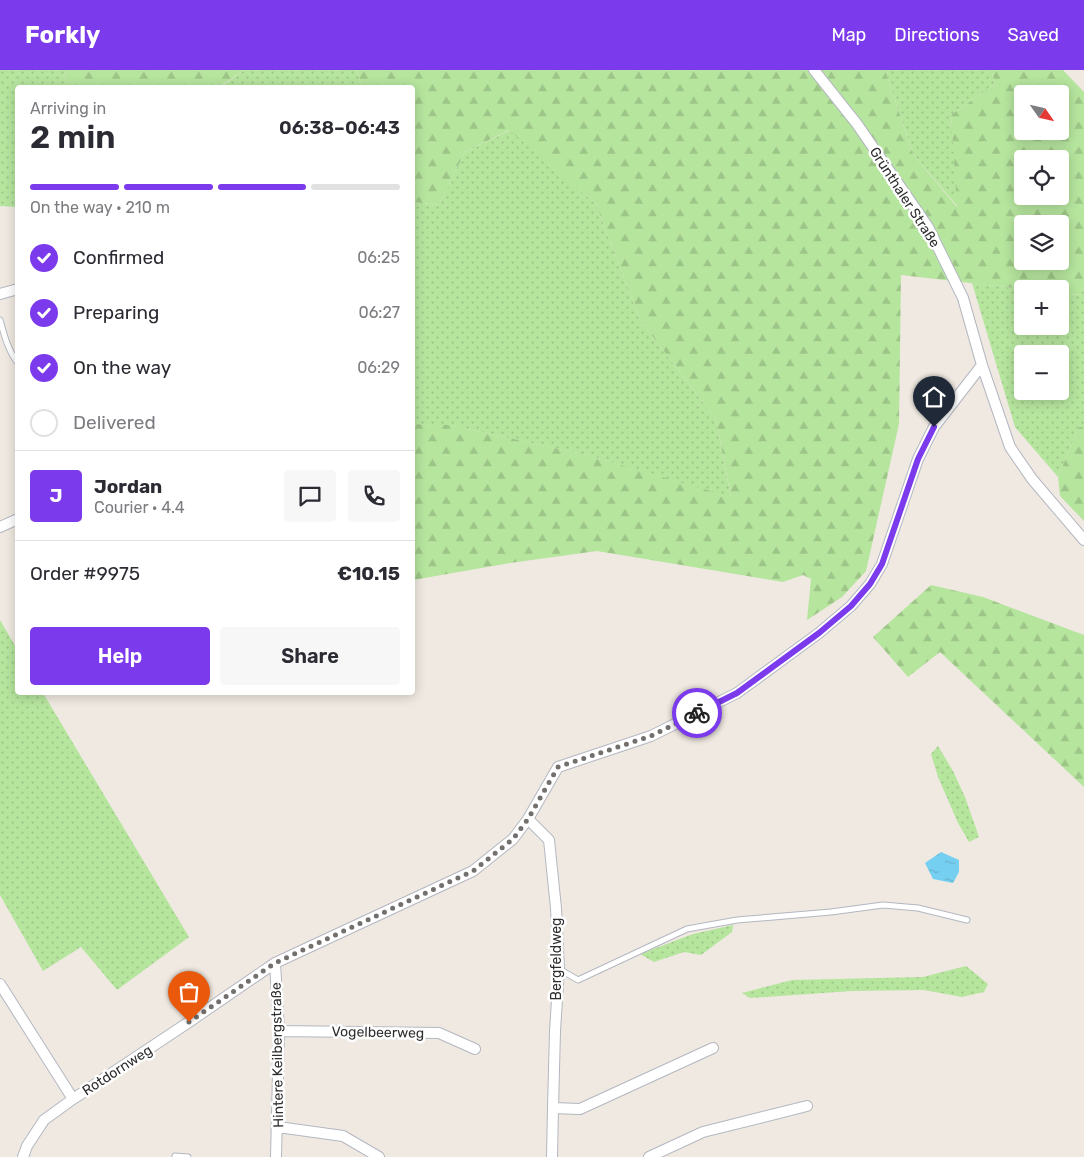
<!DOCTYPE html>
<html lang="en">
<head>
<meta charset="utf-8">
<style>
  :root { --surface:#fff; --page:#f7f7f7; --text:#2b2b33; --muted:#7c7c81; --line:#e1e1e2; --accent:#7c3aed }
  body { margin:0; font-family:Rubik,sans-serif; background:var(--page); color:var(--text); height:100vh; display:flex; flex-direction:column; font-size:19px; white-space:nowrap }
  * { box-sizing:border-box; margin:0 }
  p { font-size:16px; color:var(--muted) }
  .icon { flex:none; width:28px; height:28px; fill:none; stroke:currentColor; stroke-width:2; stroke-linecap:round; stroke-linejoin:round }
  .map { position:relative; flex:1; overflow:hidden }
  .details { position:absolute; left:15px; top:15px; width:400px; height:610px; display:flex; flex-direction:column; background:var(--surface); border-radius:5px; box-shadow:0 2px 12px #0003 }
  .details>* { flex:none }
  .needle { width:32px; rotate:124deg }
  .buttons { position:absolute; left:1014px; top:15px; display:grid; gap:10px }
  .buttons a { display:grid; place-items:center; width:55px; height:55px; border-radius:5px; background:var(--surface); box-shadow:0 2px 12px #0003; font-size:25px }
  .pin { position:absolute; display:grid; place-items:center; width:42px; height:42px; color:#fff; margin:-51px -21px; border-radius:50% 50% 50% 0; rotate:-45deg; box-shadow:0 0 5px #0007 }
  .pin .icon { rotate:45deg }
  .courier { position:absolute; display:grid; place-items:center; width:50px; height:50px; margin:-25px; border:4px solid #7c3aed; border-radius:50%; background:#fff; color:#222; box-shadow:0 1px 6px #0007 }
  .overview em { font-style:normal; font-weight:600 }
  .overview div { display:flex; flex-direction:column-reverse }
  .overview { display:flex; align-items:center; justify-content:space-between; height:85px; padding:0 15px }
  h1 { font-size:32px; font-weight:600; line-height:38px }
  .bar { display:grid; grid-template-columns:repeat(4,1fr); gap:8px 5px; align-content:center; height:60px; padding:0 15px }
  .bar i { height:6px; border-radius:4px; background:var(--line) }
  .bar .on { background:var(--accent) }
  .bar p { grid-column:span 4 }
  .line { display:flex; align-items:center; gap:12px; padding:0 15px; border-top:1px solid var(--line) }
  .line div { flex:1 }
  .round { display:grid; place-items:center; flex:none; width:52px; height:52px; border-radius:5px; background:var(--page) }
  ol { padding:0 15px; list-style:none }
  li { display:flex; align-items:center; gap:15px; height:55px }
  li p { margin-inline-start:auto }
  li .icon { padding:5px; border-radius:50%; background:var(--accent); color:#fff; stroke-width:4 }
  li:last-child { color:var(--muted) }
  li i { width:28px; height:28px; border:2px solid var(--line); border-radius:50% }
  .cta { display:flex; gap:10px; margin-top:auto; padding:10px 15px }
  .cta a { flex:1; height:58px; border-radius:5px; background:var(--accent); color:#fff; font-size:20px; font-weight:600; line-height:58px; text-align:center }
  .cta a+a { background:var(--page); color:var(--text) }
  header { display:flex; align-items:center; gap:30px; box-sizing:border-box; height:70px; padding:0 25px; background:var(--accent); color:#fff }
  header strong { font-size:24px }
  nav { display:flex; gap:28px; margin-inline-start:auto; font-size:18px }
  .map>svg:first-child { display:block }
  .grass { fill:url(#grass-dots); fill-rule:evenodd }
  .forest { fill:url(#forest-firs); fill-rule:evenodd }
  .water { fill:url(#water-ripples) }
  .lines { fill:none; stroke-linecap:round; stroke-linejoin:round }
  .service-casing { stroke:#b4b7c1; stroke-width:7 }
  .minor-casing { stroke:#b4b7c1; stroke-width:12 }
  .service { stroke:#fff; stroke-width:5 }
  .minor { stroke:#fff; stroke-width:10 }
  .done { stroke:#726f6d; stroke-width:5; stroke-dasharray:0 9 }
  .route { stroke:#7c3aed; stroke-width:6 }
  .labels { text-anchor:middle; stroke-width:5; stroke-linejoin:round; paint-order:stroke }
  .street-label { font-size:14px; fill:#2e2e2e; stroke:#fff }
</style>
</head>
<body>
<header>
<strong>Forkly</strong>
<nav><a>Map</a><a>Directions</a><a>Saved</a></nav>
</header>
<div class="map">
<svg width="1084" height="1087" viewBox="0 0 1084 1087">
  <defs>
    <pattern id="grass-dots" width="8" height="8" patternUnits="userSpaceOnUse" patternTransform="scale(1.25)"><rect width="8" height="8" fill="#b6e59e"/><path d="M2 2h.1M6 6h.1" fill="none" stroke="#9dc588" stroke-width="1.8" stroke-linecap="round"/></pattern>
    <pattern id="forest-firs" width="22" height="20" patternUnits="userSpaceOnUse" patternTransform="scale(1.25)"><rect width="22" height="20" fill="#b6e59e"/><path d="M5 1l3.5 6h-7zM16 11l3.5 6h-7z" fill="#9dc588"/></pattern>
    <pattern id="water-ripples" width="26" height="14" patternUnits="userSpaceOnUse" patternTransform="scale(1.25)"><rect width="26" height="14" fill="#75cff0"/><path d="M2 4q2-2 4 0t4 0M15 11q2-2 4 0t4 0" fill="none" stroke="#66b2ce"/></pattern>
  </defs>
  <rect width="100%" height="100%" fill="#efe9e1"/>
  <path class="grass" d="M0 0H64L67 17 18 18 17 137 0 136Z
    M245 0H357L362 17 219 18Z
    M885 0H991L995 14 951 45 958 137 913 84Z
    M510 60 596 134 640 250 716 349 731 428 587 385 453 356 413 354 412 132 439 135 465 82Z
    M972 213 1022 219V256H1060V223L1080 225 1084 215V357H1079L1058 407 1015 357ZM1022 284H1060V321H1022Z
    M0 550 17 579 18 622 43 623 189 867 117 920 81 877 43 901 0 825Z
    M938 676 953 701 965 727 979 767 969 772 958 753 938 707 931 684Z
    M733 855 732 862 701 885 684 882 654 892 640 884 693 864Z
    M966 896 988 914 984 922 962 927 924 920 852 921 750 928 742 923 792 910 923 907Z"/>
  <path class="forest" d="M64 0H245L219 17H67Z
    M357 0H885L913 84 957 137 951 45 995 14 991 0H1063L1084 22V215L1080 225 1060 223V219H1022L901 205 899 354 866 501 842 527 807 550 811 509 803 505 783 512 597 481 510 493 413 510V354L449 355 587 385 731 427 716 349 640 250 596 134 509 60 465 82 439 135 413 132 412 18 362 17ZM1022 24H1060V61H1022ZM1022 89H1060V126H1022ZM1022 154H1060V191H1022Z
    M1079 357H1084V451L1060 426 1058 407Z
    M931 515 983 527 1084 565V717L940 582 908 607 873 567Z"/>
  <path class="water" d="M941 782 959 790V802L953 813 933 809 925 793Z"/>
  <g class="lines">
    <defs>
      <path id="service" d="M0 250C4 264 8 281 18 293
        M559 899 578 910 687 859 737 850 831 842 883 835 918 838 967 850
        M175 1086 188 1087"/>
      <path id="minor" d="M814 0 857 54 928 157 963 228 982 295 1010 377 1032 409 1084 470
        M0 224 18 219
        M0 457 18 449
        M528 749 549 770 556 838 559 899 555 961 553 1038 580 1039 713 978
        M275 893 279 961 276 1087
        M0 914 73 1029
        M279 961 439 963 475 979
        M278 1057 343 1066 379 1087
        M23 1087 27 1076 44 1050 73 1029 189 952 275 893 473 801 513 769 528 749 558 697 651 666 737 623 819 563 851 536 870 514 882 494 918 389 934 357 982 295
        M552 1087 553 1038
        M649 1087 703 1062 807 1036"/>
    </defs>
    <use href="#service" class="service-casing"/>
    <use href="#minor" class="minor-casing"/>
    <use href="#service" class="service"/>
    <use href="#minor" class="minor"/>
  </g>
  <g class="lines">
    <path class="done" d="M189 952 275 893 473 801 513 769 528 749 558 697 651 666 697 643"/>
    <path class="route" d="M697 643 737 623 819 563 851 536 870 514 882 494 918 389 934 357"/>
  </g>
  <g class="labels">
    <g class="street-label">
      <text transform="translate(905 127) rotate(57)" y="5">Grünthaler Straße</text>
      <text transform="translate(556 889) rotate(-90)" y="5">Bergfeldweg</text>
      <text transform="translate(378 962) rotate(1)" y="5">Vogelbeerweg</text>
      <text transform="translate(277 985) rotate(-91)" y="5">Hintere Keilbergstraße</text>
      <text transform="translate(117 1000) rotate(-33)" y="5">Rotdornweg</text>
    </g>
  </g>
</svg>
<div class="buttons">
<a><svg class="needle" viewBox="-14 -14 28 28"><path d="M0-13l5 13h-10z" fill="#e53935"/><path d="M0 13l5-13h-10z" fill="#7c7c81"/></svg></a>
<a><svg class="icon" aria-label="locate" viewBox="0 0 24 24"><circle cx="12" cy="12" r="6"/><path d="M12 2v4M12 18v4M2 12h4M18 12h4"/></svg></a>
<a><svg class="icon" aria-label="layers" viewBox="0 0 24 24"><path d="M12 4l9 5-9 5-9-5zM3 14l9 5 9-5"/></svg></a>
<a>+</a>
<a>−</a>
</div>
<div class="pin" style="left:189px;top:952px;background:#ea580c"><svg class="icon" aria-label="bag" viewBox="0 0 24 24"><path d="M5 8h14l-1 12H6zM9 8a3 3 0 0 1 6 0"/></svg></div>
<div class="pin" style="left:934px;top:357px;background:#1f2937"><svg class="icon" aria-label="home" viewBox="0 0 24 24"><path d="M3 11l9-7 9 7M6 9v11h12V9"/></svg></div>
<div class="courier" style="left:697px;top:643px"><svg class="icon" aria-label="bike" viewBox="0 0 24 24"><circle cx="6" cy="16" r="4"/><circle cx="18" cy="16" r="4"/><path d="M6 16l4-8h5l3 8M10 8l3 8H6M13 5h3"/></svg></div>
<section class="details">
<div class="overview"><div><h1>2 min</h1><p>Arriving in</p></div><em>06:38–06:43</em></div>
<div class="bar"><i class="on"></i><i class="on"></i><i class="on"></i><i></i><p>On the way · 210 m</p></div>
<ol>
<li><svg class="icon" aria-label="check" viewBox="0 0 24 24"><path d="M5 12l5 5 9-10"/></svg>Confirmed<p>06:25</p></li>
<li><svg class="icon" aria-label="check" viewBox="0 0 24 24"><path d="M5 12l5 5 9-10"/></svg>Preparing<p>06:27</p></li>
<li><svg class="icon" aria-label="check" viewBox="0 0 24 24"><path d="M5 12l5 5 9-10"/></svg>On the way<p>06:29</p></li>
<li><i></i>Delivered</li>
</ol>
<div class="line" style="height:90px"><b class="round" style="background:var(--accent);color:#fff">J</b><div><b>Jordan</b><p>Courier · 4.4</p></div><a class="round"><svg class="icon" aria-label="chat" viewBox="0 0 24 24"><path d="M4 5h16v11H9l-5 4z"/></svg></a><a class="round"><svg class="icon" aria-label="phone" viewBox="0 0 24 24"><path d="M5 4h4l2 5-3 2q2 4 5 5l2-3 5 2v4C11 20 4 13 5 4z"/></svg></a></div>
<div class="line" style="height:65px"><div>Order #9975</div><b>€10.15</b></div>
<div class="cta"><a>Help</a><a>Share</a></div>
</section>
</div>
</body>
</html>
